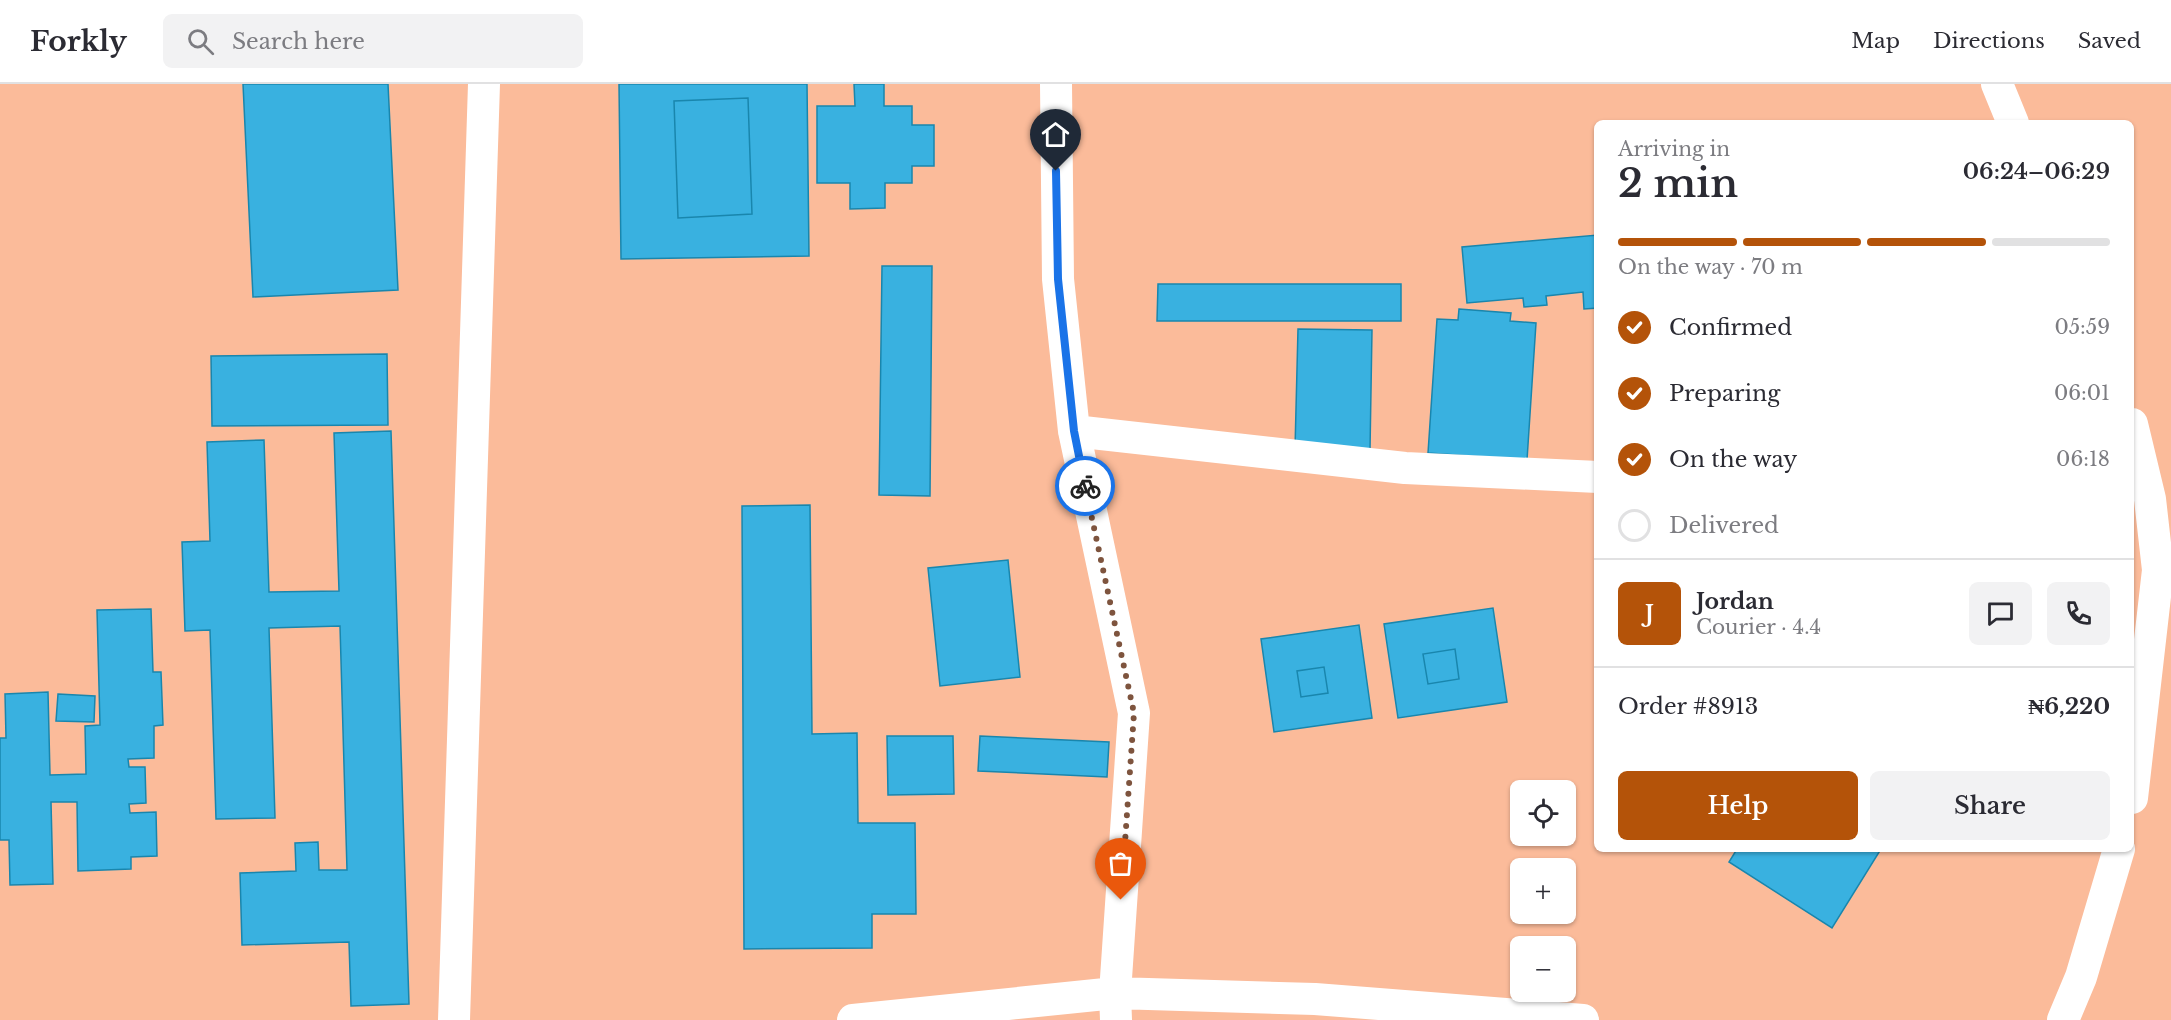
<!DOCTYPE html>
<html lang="en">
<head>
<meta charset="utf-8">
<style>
  :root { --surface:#fff; --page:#f2f2f3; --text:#2b2b33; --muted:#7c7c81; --line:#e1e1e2; --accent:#b45309 }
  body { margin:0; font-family:"Libre Baskerville",serif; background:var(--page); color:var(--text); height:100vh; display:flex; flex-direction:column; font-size:22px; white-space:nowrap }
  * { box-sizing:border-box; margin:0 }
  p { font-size:20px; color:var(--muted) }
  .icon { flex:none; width:33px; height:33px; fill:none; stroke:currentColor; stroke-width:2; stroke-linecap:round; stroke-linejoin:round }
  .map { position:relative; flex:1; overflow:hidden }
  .drawer { position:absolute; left:1594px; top:36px; width:540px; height:732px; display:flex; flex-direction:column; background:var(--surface); border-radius:9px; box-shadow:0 2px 4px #0004 }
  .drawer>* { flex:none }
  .fabs { position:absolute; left:1510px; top:696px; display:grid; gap:12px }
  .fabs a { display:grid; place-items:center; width:66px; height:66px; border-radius:9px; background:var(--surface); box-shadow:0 2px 4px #0004; font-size:30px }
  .pin { position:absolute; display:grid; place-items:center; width:51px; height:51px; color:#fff; margin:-62px -26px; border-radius:50% 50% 50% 0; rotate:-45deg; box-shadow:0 0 6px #0007 }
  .pin .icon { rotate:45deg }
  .courier { position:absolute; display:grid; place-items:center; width:60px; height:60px; margin:-30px; border:4px solid #1a73e8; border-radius:50%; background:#fff; color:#222; box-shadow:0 2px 8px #0007 }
  .summary em { font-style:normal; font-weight:600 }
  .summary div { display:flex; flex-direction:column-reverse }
  .summary { display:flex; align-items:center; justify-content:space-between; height:102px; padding:0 24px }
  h1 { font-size:39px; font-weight:600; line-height:45px }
  .bar { display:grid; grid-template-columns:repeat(4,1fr); gap:9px 6px; align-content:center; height:72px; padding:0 24px }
  .bar i { height:8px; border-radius:4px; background:var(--line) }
  .bar .selected { background:var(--accent) }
  .bar p { grid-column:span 4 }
  .line { display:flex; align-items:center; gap:15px; padding:0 24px; border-top:2px solid var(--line) }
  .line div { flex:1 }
  .round { display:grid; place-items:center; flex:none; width:63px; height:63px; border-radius:9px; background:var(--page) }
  ol { padding:0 24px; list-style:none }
  li { display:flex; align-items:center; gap:18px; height:66px }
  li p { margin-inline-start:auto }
  li .icon { padding:6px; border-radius:50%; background:var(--accent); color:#fff; stroke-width:4 }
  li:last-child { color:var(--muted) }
  li i { width:33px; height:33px; border:3px solid var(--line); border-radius:50% }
  .action { display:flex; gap:12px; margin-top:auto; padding:12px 24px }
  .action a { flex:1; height:69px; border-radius:9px; background:var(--accent); color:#fff; font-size:24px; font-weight:600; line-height:69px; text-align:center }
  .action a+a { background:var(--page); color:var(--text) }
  header { display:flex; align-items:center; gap:36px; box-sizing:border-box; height:84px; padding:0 30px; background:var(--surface); border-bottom:2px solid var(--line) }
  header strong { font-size:28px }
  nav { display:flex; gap:33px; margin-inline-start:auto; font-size:21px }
  .search { width:420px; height:54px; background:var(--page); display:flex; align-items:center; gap:15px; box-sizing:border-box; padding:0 21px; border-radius:9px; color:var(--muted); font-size:22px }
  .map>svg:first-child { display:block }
  .building { fill:#39b1e0; stroke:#1986ad; stroke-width:1.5; fill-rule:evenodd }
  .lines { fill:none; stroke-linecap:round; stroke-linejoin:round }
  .minor { stroke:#fff; stroke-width:32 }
  .done { stroke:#7e543e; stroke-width:6; stroke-dasharray:0 10.8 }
  .route { stroke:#1a73e8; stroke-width:8 }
</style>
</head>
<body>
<header>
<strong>Forkly</strong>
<div class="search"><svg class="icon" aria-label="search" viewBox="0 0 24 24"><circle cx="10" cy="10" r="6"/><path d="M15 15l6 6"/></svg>Search here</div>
<nav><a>Map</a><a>Directions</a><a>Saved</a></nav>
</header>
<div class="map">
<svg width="2171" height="936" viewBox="0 0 2171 936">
  <rect width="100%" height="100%" fill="#fbbb9a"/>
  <path class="building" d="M243 0H388L398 206 253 213Z
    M619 0H807L809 172 621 175ZM748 14 752 130 678 134 674 17Z
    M854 0H884V22H912V41H934V82H912V99H885V124L850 125V99H817V22H855Z
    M748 14 752 130 678 134 674 17Z
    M1598 151V224L1584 225 1583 208 1546 212 1547 221 1524 223 1523 214 1467 219 1462 163Z
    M882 182H932L930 412 879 411Z
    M1158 200H1401V237H1157Z
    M1459 225 1511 229 1510 237 1536 239 1527 376 1428 369 1437 235 1458 236Z
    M1298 245 1372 246 1370 366 1295 365Z
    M387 270 388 341 212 342 211 272Z
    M391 347 409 920 351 922 349 858 242 861 240 789 296 787 295 759 318 758 319 786H347L340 542 269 544 275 734 216 735 210 546 185 547 182 458 210 457 207 358 264 356 269 508 339 507 334 349Z
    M810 421 812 650 857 649 858 739H915L916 830H872V864L744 865 742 422Z
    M1008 476 1020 593 940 602 928 484Z
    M1493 524 1507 618 1398 634 1384 540ZM1455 565 1459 595 1428 600 1423 570Z
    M151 525 153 588H161L163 641 154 642V674L128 675 129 683H145L146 719 129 720 130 729 156 728 157 772 131 773V785L78 787 77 718H51L53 800 10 801 9 756H0V654H6L5 610 48 608 50 691 86 690 85 642 100 641 97 526Z
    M1359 541 1372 634 1274 648 1261 555ZM1324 583 1328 609 1301 613 1297 587Z
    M1455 565 1459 595 1428 600 1423 570Z
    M1324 583 1328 609 1301 613 1297 587Z
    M58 610 95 612 94 638 56 637Z
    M887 652H953L954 710 888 711Z
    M980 652 1109 658 1107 693 978 687Z
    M1737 765H1881L1832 844 1729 778Z"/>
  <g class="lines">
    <path class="minor" d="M1056 0 1058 195 1074 347 1134 629 1115 909 1116 936
      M1997 0 2013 39
      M2132 340 2150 415 2158 486 2132 714
      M1074 347 1405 384 1598 393
      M454 936 484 0
      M853 936 1115 909 1315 915 1583 936
      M2063 936 2081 893 2119 765"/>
  </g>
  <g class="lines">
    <path class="done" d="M1085 402 1134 629 1121 816"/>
    <path class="route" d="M1056 87 1058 195 1074 347 1085 402"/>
  </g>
</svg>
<div class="fabs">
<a><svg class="icon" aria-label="locate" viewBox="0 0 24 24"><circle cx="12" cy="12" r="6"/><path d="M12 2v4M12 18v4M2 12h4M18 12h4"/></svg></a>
<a>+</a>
<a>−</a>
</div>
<div class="pin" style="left:1121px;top:816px;background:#ea580c"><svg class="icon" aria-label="bag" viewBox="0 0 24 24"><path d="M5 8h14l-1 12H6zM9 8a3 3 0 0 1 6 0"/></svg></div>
<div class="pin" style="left:1056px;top:87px;background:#1f2937"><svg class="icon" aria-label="home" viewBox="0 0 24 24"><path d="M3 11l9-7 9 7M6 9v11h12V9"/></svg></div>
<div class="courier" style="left:1085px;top:402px"><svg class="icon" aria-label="bike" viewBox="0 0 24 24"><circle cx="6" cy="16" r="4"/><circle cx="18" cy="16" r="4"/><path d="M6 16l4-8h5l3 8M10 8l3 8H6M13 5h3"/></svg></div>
<section class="drawer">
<div class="summary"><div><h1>2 min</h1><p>Arriving in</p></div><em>06:24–06:29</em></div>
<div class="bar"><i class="selected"></i><i class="selected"></i><i class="selected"></i><i></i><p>On the way · 70 m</p></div>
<ol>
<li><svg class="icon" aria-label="check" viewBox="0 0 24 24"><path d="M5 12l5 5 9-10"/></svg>Confirmed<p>05:59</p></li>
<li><svg class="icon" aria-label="check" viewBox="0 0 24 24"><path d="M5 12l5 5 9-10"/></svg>Preparing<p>06:01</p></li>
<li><svg class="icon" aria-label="check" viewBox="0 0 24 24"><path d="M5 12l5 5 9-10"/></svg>On the way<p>06:18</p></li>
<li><i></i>Delivered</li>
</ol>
<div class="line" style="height:108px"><b class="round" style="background:var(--accent);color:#fff">J</b><div><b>Jordan</b><p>Courier · 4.4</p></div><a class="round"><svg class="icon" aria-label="chat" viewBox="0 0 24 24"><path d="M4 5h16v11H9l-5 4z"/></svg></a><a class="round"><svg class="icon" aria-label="phone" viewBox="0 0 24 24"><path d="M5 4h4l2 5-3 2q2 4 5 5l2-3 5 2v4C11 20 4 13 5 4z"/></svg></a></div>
<div class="line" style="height:78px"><div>Order #8913</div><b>₦6,220</b></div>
<div class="action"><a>Help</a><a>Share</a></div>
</section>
</div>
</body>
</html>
